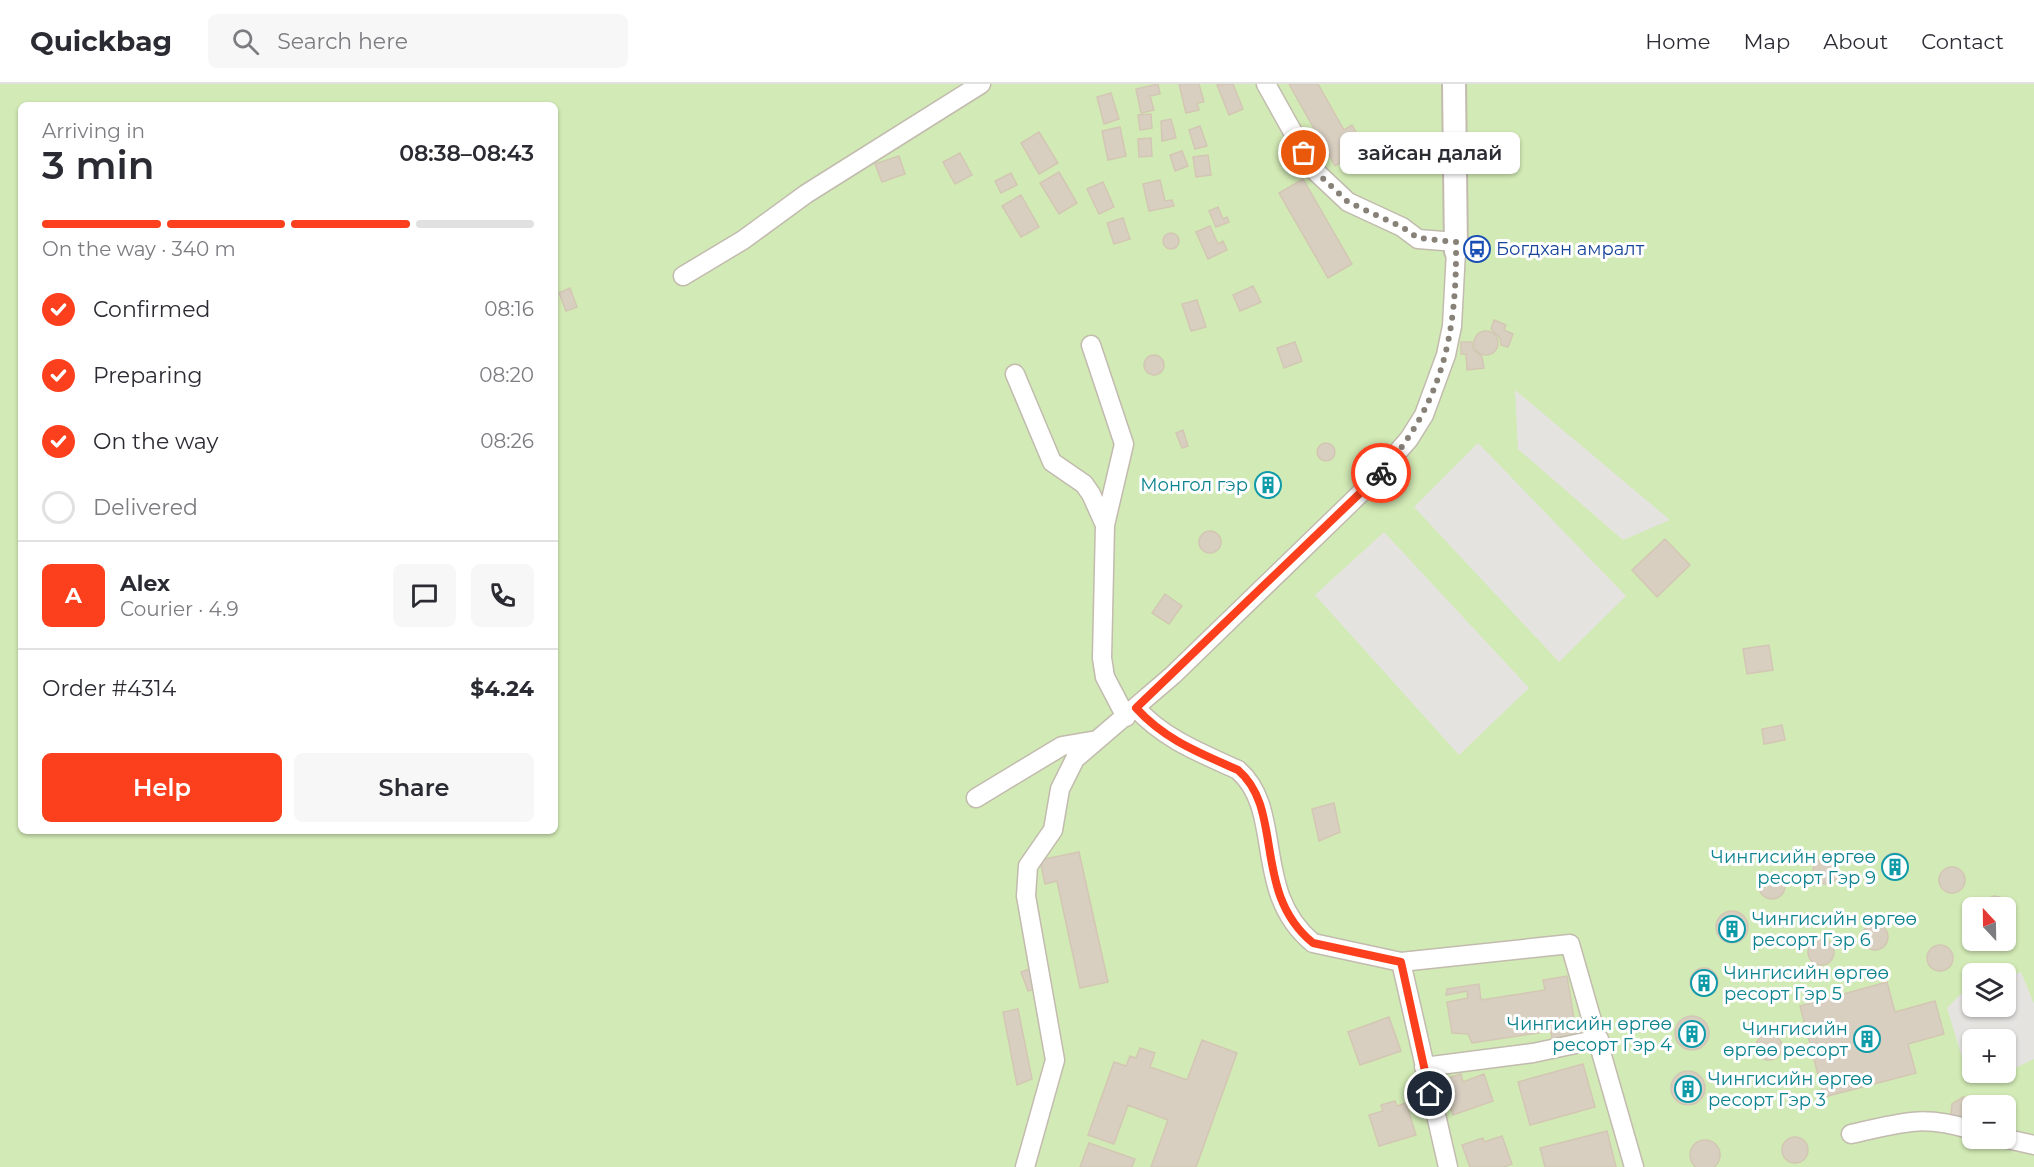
<!DOCTYPE html>
<html lang="en">
<head>
<meta charset="utf-8">
<style>
  :root { --surface:#fff; --page:#f7f7f7; --text:#2b2b33; --muted:#7c7c81; --line:#e1e1e2; --accent:#fc3f1d }
  body { margin:0; font-family:Montserrat,sans-serif; background:var(--page); color:var(--text); height:100vh; display:flex; flex-direction:column; font-size:22px; white-space:nowrap }
  * { box-sizing:border-box; margin:0 }
  p { font-size:20px; color:var(--muted) }
  .icon { flex:none; width:33px; height:33px; fill:none; stroke:currentColor; stroke-width:2; stroke-linecap:round; stroke-linejoin:round }
  .map { position:relative; flex:1; overflow:hidden }
  .details { position:absolute; left:18px; top:18px; width:540px; height:732px; display:flex; flex-direction:column; background:var(--surface); border-radius:9px; box-shadow:0 2px 4px #0004 }
  .details>* { flex:none }
  .needle { width:39px; rotate:338deg }
  .tools { position:absolute; left:1962px; top:813px; display:grid; gap:12px }
  .tools a { display:grid; place-items:center; width:54px; height:54px; border-radius:9px; background:var(--surface); box-shadow:0 2px 4px #0004; font-size:30px }
  .pin { position:absolute; display:grid; place-items:center; width:51px; height:51px; color:#fff; margin:-26px; border:3px solid #fff; border-radius:50%; box-shadow:0 2px 6px #0007 }
  .courier { position:absolute; display:grid; place-items:center; width:60px; height:60px; margin:-30px; border:4px solid #fc3f1d; border-radius:50%; background:#fff; color:#222; box-shadow:0 2px 8px #0007 }
  .bubble { position:absolute; height:42px; border-radius:9px; background:var(--surface); box-shadow:0 2px 4px #0004; font-size:20px; font-weight:600; line-height:42px; text-align:center }
  .headline em { font-style:normal; font-weight:600 }
  .headline div { display:flex; flex-direction:column-reverse }
  .headline { display:flex; align-items:center; justify-content:space-between; height:102px; padding:0 24px }
  h1 { font-size:39px; font-weight:600; line-height:45px }
  .bar { display:grid; grid-template-columns:repeat(4,1fr); gap:9px 6px; align-content:center; height:72px; padding:0 24px }
  .bar i { height:8px; border-radius:4px; background:var(--line) }
  .bar .selected { background:var(--accent) }
  .bar p { grid-column:span 4 }
  .line { display:flex; align-items:center; gap:15px; padding:0 24px; border-top:2px solid var(--line) }
  .line div { flex:1 }
  .round { display:grid; place-items:center; flex:none; width:63px; height:63px; border-radius:9px; background:var(--page) }
  ol { padding:0 24px; list-style:none }
  li { display:flex; align-items:center; gap:18px; height:66px }
  li p { margin-inline-start:auto }
  li .icon { padding:6px; border-radius:50%; background:var(--accent); color:#fff; stroke-width:4 }
  li:last-child { color:var(--muted) }
  li i { width:33px; height:33px; border:3px solid var(--line); border-radius:50% }
  .cta { display:flex; gap:12px; margin-top:auto; padding:12px 24px }
  .cta a { flex:1; height:69px; border-radius:9px; background:var(--accent); color:#fff; font-size:24px; font-weight:600; line-height:69px; text-align:center }
  .cta a+a { background:var(--page); color:var(--text) }
  header { display:flex; align-items:center; gap:36px; box-sizing:border-box; height:84px; padding:0 30px; background:var(--surface); border-bottom:2px solid var(--line) }
  header strong { font-size:28px }
  nav { display:flex; gap:33px; margin-inline-start:auto; font-size:21px }
  .search { width:420px; height:54px; background:var(--page); display:flex; align-items:center; gap:15px; box-sizing:border-box; padding:0 21px; border-radius:9px; color:var(--muted); font-size:22px }
  .map>svg:first-child { display:block }
  .green { fill:#d2eab5; fill-rule:evenodd }
  .parking { fill:#e5e3e0 }
  .building { fill:#d8cfc1; stroke:#d3c7b4; stroke-width:1.5 }
  .lines { fill:none; stroke-linecap:round; stroke-linejoin:round }
  .minor-casing { stroke:#c2bbae; stroke-width:21 }
  .tertiary-casing { stroke:#c2bbae; stroke-width:26 }
  .minor { stroke:#fff; stroke-width:18 }
  .tertiary { stroke:#fff; stroke-width:22 }
  .done { stroke:#878178; stroke-width:6; stroke-dasharray:0 10.8 }
  .route { stroke:#fc3f1d; stroke-width:8 }
  .labels { text-anchor:middle; stroke-width:6; stroke-linejoin:round; paint-order:stroke }
  .transit-label { font-size:18px; fill:#164399; stroke:#fff; text-anchor:start }
  .culture-label { font-size:18px; fill:#0d838f; stroke:#fff; text-anchor:end }
</style>
</head>
<body>
<header>
<strong>Quickbag</strong>
<div class="search"><svg class="icon" aria-label="search" viewBox="0 0 24 24"><circle cx="10" cy="10" r="6"/><path d="M15 15l6 6"/></svg>Search here</div>
<nav><a>Home</a><a>Map</a><a>About</a><a>Contact</a></nav>
</header>
<div class="map">
<svg width="2034" height="1083" viewBox="0 0 2034 1083">
  <rect width="100%" height="100%" fill="#f6f3ec"/>
  <path class="green" d="M0 0H2034V1083H0ZM21 21H555V747H21ZM1972 824H2006V856H1972ZM1972 890H2006V922H1972ZM1972 956H2006V988H1972ZM1972 1022H2006V1054H1972Z"/>
  <path class="parking" d="M1515 306 1670 436 1623 456 1518 365Z
    M1478 359 1626 512 1559 578 1414 423Z
    M1384 448 1529 604 1459 671 1315 511Z
    M2021 888 2034 920V975L1997 993 1986 989 2006 988V956H1972V983L1964 980 1947 924 1972 899V922H2006V892Z"/>
  <path class="building" d="M1158 0 1160 10 1150 12 1154 26 1141 29 1136 5Z
    M1179 0H1199L1204 18 1197 19 1199 26 1186 29Z
    M1233 0 1243 25 1229 31 1217 1Z
    M1289 0H1318L1344 46 1352 41 1361 57 1353 62 1357 69 1335 82Z
    M1111 9 1119 35 1104 40 1097 13Z
    M1151 30 1152 44 1140 46 1138 31Z
    M1171 35 1176 54 1162 57 1161 37Z
    M1200 42 1207 62 1195 65 1189 46Z
    M1120 43 1126 72 1108 76 1102 47Z
    M1039 48 1058 79 1039 90 1021 59Z
    M1151 54 1152 72 1139 73 1138 55Z
    M1182 67 1188 82 1175 87 1170 71Z
    M960 69 972 91 955 100 943 78Z
    M1208 71 1211 91 1196 93 1193 73Z
    M899 72 905 90 882 98 875 80Z
    M1059 88 1077 119 1059 130 1040 99Z
    M1011 89 1017 101 1001 109 995 97Z
    M1303 95 1352 180 1328 194 1279 109Z
    M1160 96 1165 117 1172 116 1174 122 1149 127 1143 100Z
    M1103 98 1114 123 1099 130 1087 105Z
    M1021 111 1039 143 1021 153 1002 122Z
    M1218 123 1223 135 1227 133 1229 138 1216 143 1209 127Z
    M1123 134 1130 155 1114 160 1107 139Z
    M1210 142 1218 160 1223 157 1227 166 1208 175 1196 148Z
    M1163 157a8 8 0 1 1 16 0a8 8 0 1 1-16 0Z
    M1253 202 1261 218 1240 227 1233 211Z
    M570 204 577 223 566 227 559 209Z
    M1197 216 1206 243 1191 247 1182 220Z
    M1494 236 1506 241 1504 246 1513 250 1508 263 1501 261 1500 254 1491 245Z
    M1474 259a12 12 0 1 1 24 0a12 12 0 1 1-24 0Z
    M1295 258 1302 277 1284 284 1277 264Z
    M1461 258H1472L1473 265 1482 273 1484 284 1467 286 1466 270H1461Z
    M1144 281a10 10 0 1 1 20 0a10 10 0 1 1-20 0Z
    M1183 346 1188 362 1182 364 1176 349Z
    M1317 368a9 9 0 1 1 18 0a9 9 0 1 1-18 0Z
    M1257 402a11 11 0 1 1 22 0a11 11 0 1 1-22 0Z
    M1199 458a11 11 0 1 1 22 0a11 11 0 1 1-22 0Z
    M1665 455 1690 481 1657 513 1632 486Z
    M1165 510 1182 522 1169 540 1152 529Z
    M1769 561 1773 586 1747 590 1743 565Z
    M1782 641 1785 656 1764 660 1762 645Z
    M1334 719 1340 748 1319 757 1312 725Z
    M1079 768 1108 898 1080 904 1057 797 1045 800 1040 776Z
    M1882 782a13 13 0 1 1 26 0a13 13 0 1 1-26 0Z
    M1813 787a13 13 0 1 1 26 0a13 13 0 1 1-26 0Z
    M1939 796a13 13 0 1 1 26 0a13 13 0 1 1-26 0Z
    M1759 802a13 13 0 1 1 26 0a13 13 0 1 1-26 0Z
    M1994 812 2003 814 2008 821 2006 833V824H1982L1986 815Z
    M1716 843a16 16 0 1 1 32 0a16 16 0 1 1-32 0Z
    M1862 853a13 13 0 1 1 26 0a13 13 0 1 1-26 0Z
    M1808 868a13 13 0 1 1 26 0a13 13 0 1 1-26 0Z
    M1927 874a13 13 0 1 1 26 0a13 13 0 1 1-26 0Z
    M1035 883 1037 905 1028 907 1021 888Z
    M1690 898a14 14 0 1 1 28 0a14 14 0 1 1-28 0Z
    M1567 892 1577 953 1552 957 1551 947 1472 959 1468 950 1452 949 1447 918 1468 914 1467 907 1446 911 1447 905 1479 900 1481 916 1545 906 1543 896Z
    M1887 898 1895 928 1935 917 1944 950 1908 960 1916 989 1824 1013 1800 922Z
    M1018 925 1032 995 1017 1001 1003 928Z
    M1675 949a17 17 0 1 1 34 0a17 17 0 1 1-34 0Z
    M1389 933 1401 967 1360 981 1348 948Z
    M1756 963a13 13 0 1 1 26 0a13 13 0 1 1-26 0Z
    M1202 956 1237 969 1196 1083H1151L1168 1036 1128 1021 1114 1060 1088 1051 1114 978 1126 982 1130 972 1136 974 1140 964 1155 969 1150 983 1187 996Z
    M1583 980 1595 1023 1530 1041 1518 998Z
    M1671 1004a17 17 0 1 1 34 0a17 17 0 1 1-34 0Z
    M1461 990 1463 998 1484 990 1493 1017 1453 1031 1442 996Z
    M1963 1013 1972 1015 1977 1022H1972L1971 1038 1952 1033 1951 1029 1952 1020Z
    M1395 1017 1397 1022 1406 1019 1416 1051 1379 1062 1369 1031 1383 1027 1381 1021Z
    M1607 1047 1616 1083H1545L1540 1064Z
    M1502 1052 1512 1080 1504 1083H1470L1462 1061 1483 1054 1484 1058Z
    M1782 1066a13 13 0 1 1 26 0a13 13 0 1 1-26 0Z
    M1690 1071a15 15 0 1 1 30 0a15 15 0 1 1-30 0Z
    M1089 1059 1135 1075 1132 1083H1080Z"/>
  <g class="lines">
    <defs>
      <path id="minor" d="M1266 0 1314 86 1348 118 1402 143 1418 155 1456 158
        M683 192 743 156 806 110 981 0
        M1091 261 1124 360 1105 441 1102 574 1105 593 1126 633
        M1015 290 1052 378 1084 400 1091 410 1105 441
        M1136 624C1164 655 1201 669 1238 686 1285 727 1251 808 1313 859L1401 878 1448 1083
        M976 714 1062 662 1097 656
        M1401 878 1570 860 1634 1083
        M1424 983 1533 969 1599 955
        M1851 1050C1901 1039 1921 1030 1972 1046
        M2003 1054 2034 1061
        M1025 1083 1055 976 1026 812 1028 782 1053 746 1060 705 1075 675 1173 591 1366 404 1409 355 1424 331 1446 271 1452 242 1456 167"/>
      <path id="tertiary" d="M1454 0 1456 167"/>
    </defs>
    <use href="#minor" class="minor-casing"/>
    <use href="#tertiary" class="tertiary-casing"/>
    <use href="#minor" class="minor"/>
    <use href="#tertiary" class="tertiary"/>
  </g>
  <g class="lines">
    <path class="done" d="M1304 69 1314 86 1348 118 1402 143 1418 154 1456 158C1457 250 1443 318 1381 389"/>
    <path class="route" d="M1381 389 1136 624C1165 656 1200 669 1238 686 1285 726 1251 808 1313 859L1401 878 1430 1010"/>
  </g>
  <defs>
    <symbol id="bus-ring" viewBox="-11 -11 22 22"><circle r="9.5" fill="#fff" stroke="#1a4fb4" stroke-width="1.5"/><path d="M-5-6H5V4H4V6H2V4H-2V6H-4V4H-5ZM-3.5-4V0h7V-4ZM-3.5 1.2v1.5H-2V1.2ZM2 1.2v1.5H3.5V1.2Z" fill="#1a4fb4"/></symbol>
    <symbol id="building-ring" viewBox="-11 -11 22 22"><circle r="9.5" fill="#fff" stroke="#0f9aa8" stroke-width="1.5"/><path d="M-4-6H4V6H1V3H-1V6H-4ZM-2.5-4.3h1.7v1.8h-1.7ZM.8-4.3h1.7v1.8H.8ZM-2.5-1h1.7V.8h-1.7ZM.8-1h1.7V.8H.8Z" fill="#0f9aa8"/></symbol>
  </defs>
  <g fill-rule="evenodd">
    <use href="#bus-ring" x="1462" y="150" width="30" height="30"/>
    <use href="#building-ring" x="1253" y="386" width="30" height="30"/>
    <use href="#building-ring" x="1880" y="768" width="30" height="30"/>
    <use href="#building-ring" x="1717" y="830" width="30" height="30"/>
    <use href="#building-ring" x="1689" y="884" width="30" height="30"/>
    <use href="#building-ring" x="1677" y="935" width="30" height="30"/>
    <use href="#building-ring" x="1852" y="940" width="30" height="30"/>
    <use href="#building-ring" x="1673" y="990" width="30" height="30"/>
  </g>
  <g class="labels">
    <g class="transit-label">
      <text x="1496" y="171">Богдхан амралт</text>
    </g>
    <g class="culture-label">
      <text x="1248" y="407">Монгол гэр</text>
      <text x="1876" y="779">Чингисийн өргөө<tspan x="1876" dy="21">ресорт Гэр 9</tspan></text>
      <text x="1752" y="841" text-anchor="start">Чингисийн өргөө<tspan x="1752" dy="21">ресорт Гэр 6</tspan></text>
      <text x="1724" y="895" text-anchor="start">Чингисийн өргөө<tspan x="1724" dy="21">ресорт Гэр 5</tspan></text>
      <text x="1672" y="946">Чингисийн өргөө<tspan x="1672" dy="21">ресорт Гэр 4</tspan></text>
      <text x="1848" y="951">Чингисийн<tspan x="1848" dy="21">өргөө ресорт</tspan></text>
      <text x="1708" y="1001" text-anchor="start">Чингисийн өргөө<tspan x="1708" dy="21">ресорт Гэр 3</tspan></text>
    </g>
  </g>
</svg>
<div class="tools">
<a><svg class="needle" viewBox="-14 -14 28 28"><path d="M0-13l5 13h-10z" fill="#e53935"/><path d="M0 13l5-13h-10z" fill="#7c7c81"/></svg></a>
<a><svg class="icon" aria-label="layers" viewBox="0 0 24 24"><path d="M12 4l9 5-9 5-9-5zM3 14l9 5 9-5"/></svg></a>
<a>+</a>
<a>−</a>
</div>
<div class="pin" style="left:1304px;top:69px;background:#ea580c"><svg class="icon" aria-label="bag" viewBox="0 0 24 24"><path d="M5 8h14l-1 12H6zM9 8a3 3 0 0 1 6 0"/></svg></div>
<div class="pin" style="left:1430px;top:1010px;background:#1f2937"><svg class="icon" aria-label="home" viewBox="0 0 24 24"><path d="M3 11l9-7 9 7M6 9v11h12V9"/></svg></div>
<div class="courier" style="left:1381px;top:389px"><svg class="icon" aria-label="bike" viewBox="0 0 24 24"><circle cx="6" cy="16" r="4"/><circle cx="18" cy="16" r="4"/><path d="M6 16l4-8h5l3 8M10 8l3 8H6M13 5h3"/></svg></div>
<div class="bubble" style="left:1340px;top:48px;width:180px">зайсан далай</div>
<section class="details">
<div class="headline"><div><h1>3 min</h1><p>Arriving in</p></div><em>08:38–08:43</em></div>
<div class="bar"><i class="selected"></i><i class="selected"></i><i class="selected"></i><i></i><p>On the way · 340 m</p></div>
<ol>
<li><svg class="icon" aria-label="check" viewBox="0 0 24 24"><path d="M5 12l5 5 9-10"/></svg>Confirmed<p>08:16</p></li>
<li><svg class="icon" aria-label="check" viewBox="0 0 24 24"><path d="M5 12l5 5 9-10"/></svg>Preparing<p>08:20</p></li>
<li><svg class="icon" aria-label="check" viewBox="0 0 24 24"><path d="M5 12l5 5 9-10"/></svg>On the way<p>08:26</p></li>
<li><i></i>Delivered</li>
</ol>
<div class="line" style="height:108px"><b class="round" style="background:var(--accent);color:#fff">A</b><div><b>Alex</b><p>Courier · 4.9</p></div><a class="round"><svg class="icon" aria-label="chat" viewBox="0 0 24 24"><path d="M4 5h16v11H9l-5 4z"/></svg></a><a class="round"><svg class="icon" aria-label="phone" viewBox="0 0 24 24"><path d="M5 4h4l2 5-3 2q2 4 5 5l2-3 5 2v4C11 20 4 13 5 4z"/></svg></a></div>
<div class="line" style="height:78px"><div>Order #4314</div><b>$4.24</b></div>
<div class="cta"><a>Help</a><a>Share</a></div>
</section>
</div>
</body>
</html>
